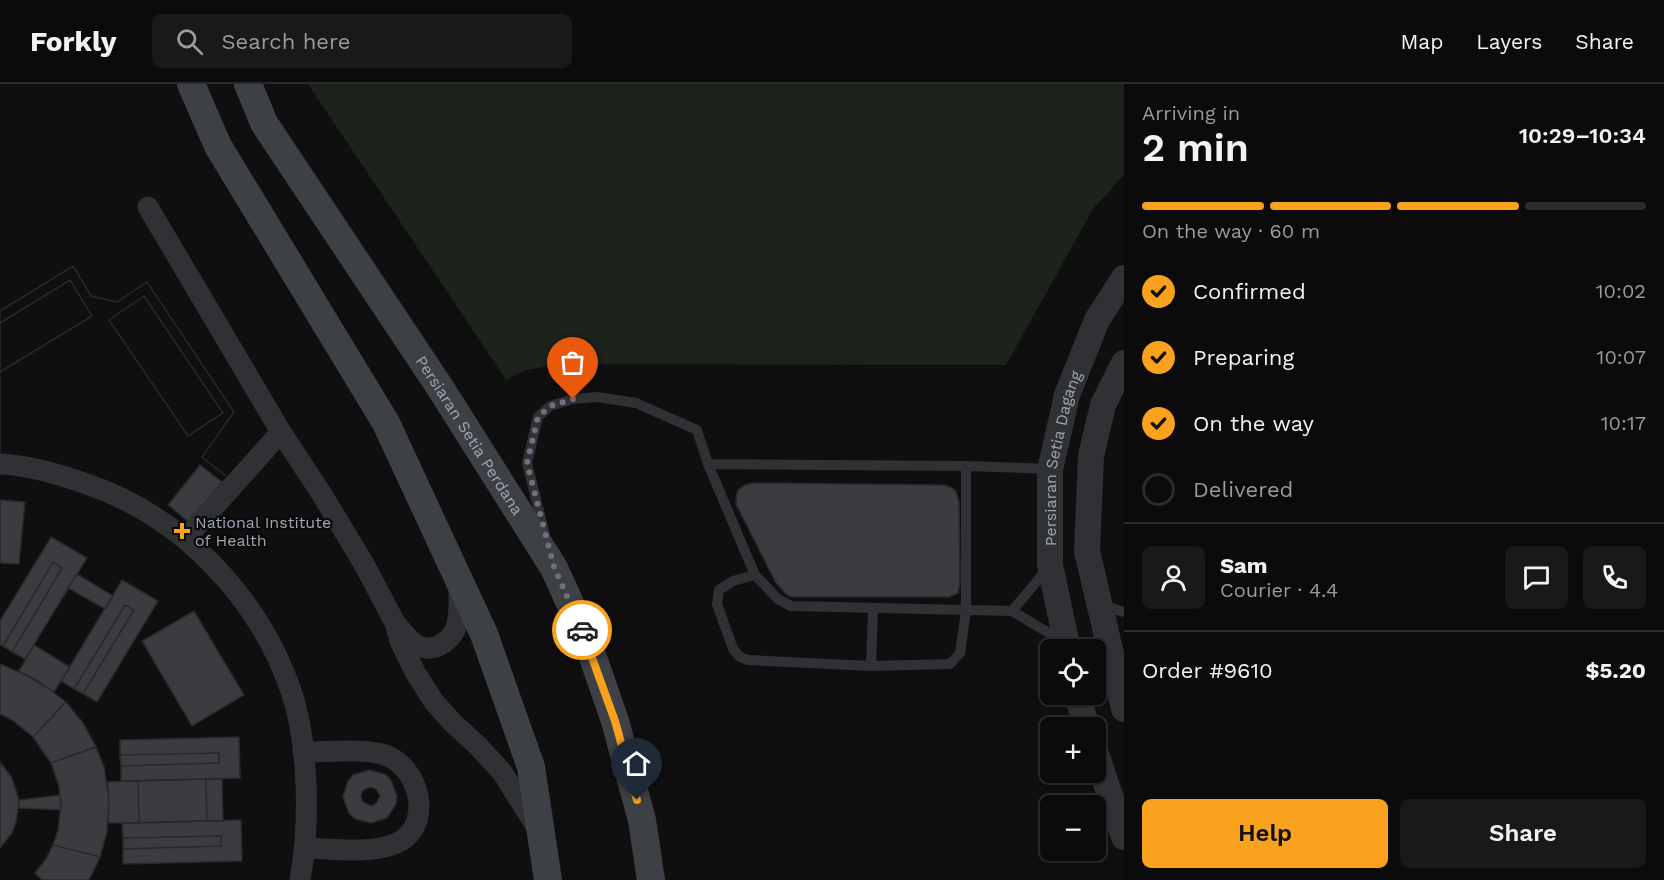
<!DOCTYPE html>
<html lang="en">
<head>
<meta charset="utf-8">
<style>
  :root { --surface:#0b0b0c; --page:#19191a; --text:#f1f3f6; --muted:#9a9b9d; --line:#2b2b2d; --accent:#faa11d }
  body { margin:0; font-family:"Work Sans",sans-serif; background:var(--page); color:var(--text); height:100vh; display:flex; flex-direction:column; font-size:22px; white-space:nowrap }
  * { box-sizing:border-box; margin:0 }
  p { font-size:20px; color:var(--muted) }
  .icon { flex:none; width:33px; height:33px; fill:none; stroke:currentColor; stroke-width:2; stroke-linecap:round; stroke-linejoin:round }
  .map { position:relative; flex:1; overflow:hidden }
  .side { display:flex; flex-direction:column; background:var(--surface); width:540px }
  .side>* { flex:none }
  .buttons { position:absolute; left:1040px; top:555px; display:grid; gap:12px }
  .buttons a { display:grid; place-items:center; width:66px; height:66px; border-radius:9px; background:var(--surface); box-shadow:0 2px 4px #0004,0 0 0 2px var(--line); font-size:30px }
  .pin { position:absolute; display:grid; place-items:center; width:51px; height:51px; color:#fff; margin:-62px -26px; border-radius:50% 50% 50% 0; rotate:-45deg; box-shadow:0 0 6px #0007 }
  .pin .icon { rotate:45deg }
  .courier { position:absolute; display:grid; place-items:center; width:60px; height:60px; margin:-30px; border:4px solid #faa11d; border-radius:50%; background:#fff; color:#222; box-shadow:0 2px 8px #0007 }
  .headline em { font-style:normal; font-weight:600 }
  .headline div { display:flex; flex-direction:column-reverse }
  .headline { display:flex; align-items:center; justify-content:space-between; height:102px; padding:0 18px }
  h1 { font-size:39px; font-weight:600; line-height:45px }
  .bar { display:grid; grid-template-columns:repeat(4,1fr); gap:9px 6px; align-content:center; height:72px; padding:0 18px }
  .bar i { height:8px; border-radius:4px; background:var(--line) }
  .bar .current { background:var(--accent) }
  .bar p { grid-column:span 4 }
  .line { display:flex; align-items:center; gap:15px; padding:0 18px; border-top:2px solid var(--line) }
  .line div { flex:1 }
  .round { display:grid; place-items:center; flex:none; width:63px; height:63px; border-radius:9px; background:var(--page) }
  ol { padding:0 18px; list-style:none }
  li { display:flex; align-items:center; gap:18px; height:66px }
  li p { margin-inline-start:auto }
  li .icon { padding:6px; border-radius:50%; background:var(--accent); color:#111; stroke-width:4 }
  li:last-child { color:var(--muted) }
  li i { width:33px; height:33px; border:3px solid var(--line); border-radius:50% }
  .primary-button { display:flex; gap:12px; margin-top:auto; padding:12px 18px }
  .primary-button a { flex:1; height:69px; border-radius:9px; background:var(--accent); color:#111; font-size:24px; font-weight:600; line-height:69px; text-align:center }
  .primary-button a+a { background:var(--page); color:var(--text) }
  header { display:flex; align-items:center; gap:36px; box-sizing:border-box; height:84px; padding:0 30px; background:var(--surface); border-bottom:2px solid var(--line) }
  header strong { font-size:28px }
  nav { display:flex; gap:33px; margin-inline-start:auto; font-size:21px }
  .search { width:420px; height:54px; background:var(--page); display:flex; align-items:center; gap:15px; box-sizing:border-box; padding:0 21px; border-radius:9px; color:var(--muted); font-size:22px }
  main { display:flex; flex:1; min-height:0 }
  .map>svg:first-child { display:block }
  .green { fill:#1b231b }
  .building { fill:#3b3c40; stroke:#29292c; stroke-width:1.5; fill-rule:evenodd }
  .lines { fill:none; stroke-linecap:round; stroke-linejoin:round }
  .service { stroke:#303135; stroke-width:10 }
  .minor { stroke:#303135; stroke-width:21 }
  .tertiary { stroke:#303135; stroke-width:26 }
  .secondary { stroke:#3d4045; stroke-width:28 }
  .done { stroke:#6d7179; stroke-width:6; stroke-dasharray:0 10.8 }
  .route { stroke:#faa11d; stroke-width:8 }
  .poi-dot { fill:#faa11d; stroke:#0a0a0b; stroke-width:2 }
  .labels { text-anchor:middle; stroke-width:4.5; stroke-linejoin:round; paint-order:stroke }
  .street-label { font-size:16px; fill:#9fa6b2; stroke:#0a0a0b }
  .poi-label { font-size:16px; fill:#9fa6b2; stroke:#0a0a0b; text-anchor:start }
</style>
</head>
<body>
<header>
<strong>Forkly</strong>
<div class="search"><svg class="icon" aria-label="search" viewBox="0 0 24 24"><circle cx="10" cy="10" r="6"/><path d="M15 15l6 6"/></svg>Search here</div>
<nav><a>Map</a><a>Layers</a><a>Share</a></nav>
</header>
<main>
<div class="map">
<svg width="1124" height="796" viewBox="0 0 1124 796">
  <rect width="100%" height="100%" fill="#0f0f10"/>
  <path class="green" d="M308 0H1124V91L1093 125 1006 281 562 280 526 286 506 296Z"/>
  <path class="building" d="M73 182 91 212 117 218 147 198 234 328 202 373 230 395 190 445 139 413 0 375V288L92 232 70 196 0 239V227ZM144 212 223 329 188 352 109 236ZM200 381 222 398 189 438 168 421Z
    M73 182 91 212 117 218 147 198 234 328 202 373 230 395 190 445 139 413 0 375V227Z
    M70 196 92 232 0 288V239Z
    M144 212 223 329 188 352 109 236Z
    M753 399 944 401 950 403 956 407 959 418 960 499 958 509 949 513H792L787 511 776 499 736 420V413L738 406 745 401Z
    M0 416 25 418 19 480 0 479Z
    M51 453 87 474 25 575 12 568 62 484 53 478 3 562 0 561V537Z
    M53 478 62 484 12 568 3 562Z
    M77 490 113 512 105 525 68 504Z
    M122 496 158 517 97 618 83 610 134 526 125 521 74 605 61 597Z
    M125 521 134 526 83 610 74 605Z
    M194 527 244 611 192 642 142 557Z
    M34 561 70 583 54 608 19 587Z
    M0 580 37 596 66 618 33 653 12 636 0 630Z
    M66 618 83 639 96 663 51 679 33 653Z
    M239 653 240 694 121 697V682L219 679V669L120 671V656Z
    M96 663 104 683 109 715 107 748 100 773 53 761 58 746 61 719 59 703 51 679Z
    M219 669V679L121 682 120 671Z
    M0 678 12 694 19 716 16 738 12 749 0 764Z
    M369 686 385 690 391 696 397 712 396 720 387 734 371 739 355 735 349 729 343 713 348 697 353 691ZM370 703 376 705 380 712 376 720 371 722 363 718 361 713 362 707Z
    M206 695H222L223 737H207Z
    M206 695 207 737 139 739 138 697Z
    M138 697 139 739H108L109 715 107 698Z
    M60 711 61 726 19 724V716Z
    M241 736 242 777 123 780V765L221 762V752L123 754 122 739Z
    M221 752V762L123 765V754Z
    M53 761 100 773 89 796H42L35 789 46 775Z"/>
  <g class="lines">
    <path class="service" d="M708 380 755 491 778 515 791 522 1012 527 1064 558
      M545 451 527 379 538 333 550 322 573 315 597 313 636 319 697 346 708 380 966 382 1050 385
      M755 491 733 497 719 506 717 520 733 565 740 573 748 576 871 582 950 580 960 569 966 527V382
      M1101 521 1124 528
      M1012 527 1048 484
      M871 582 873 524"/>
    <path class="minor" d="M148 123 281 348 321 409 364 480 395 539 400 557 415 588 434 618 452 638 477 661 502 688 536 742
      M0 380C28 381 58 390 84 399 180 431 258 511 291 607 309 659 310 742 300 796
      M186 454 281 348
      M397 541C404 549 411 560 422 563 437 568 454 554 457 540 460 528 459 514 459 502
      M303 668C325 668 365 664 385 671 419 683 433 737 401 757 377 771 333 765 306 764"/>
    <g class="tertiary">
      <path d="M1124 279 1103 321 1091 372 1087 467 1124 625"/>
      <path id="s1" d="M1068 566 1050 481V386L1067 311 1097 236 1124 194"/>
      <path d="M1077 610 1087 644"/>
      <path d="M1095 667 1124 753"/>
    </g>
    <g class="secondary">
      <path d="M191 0 218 62 386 339 484 550 531 683 548 796"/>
      <path id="s2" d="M248 0 264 39 441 305 554 484 588 559 615 637 642 736 651 796"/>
    </g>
  </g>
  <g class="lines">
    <path class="done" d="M573 315 550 322 538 333 527 379 554 483 582 546"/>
    <path class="route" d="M582 546 615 637 637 716"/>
  </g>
  <path class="poi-dot" d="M179 438h6v6h6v6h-6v6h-6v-6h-6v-6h6z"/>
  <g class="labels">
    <g class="street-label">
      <text dy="6" stroke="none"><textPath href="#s2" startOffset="416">Persiaran Setia Perdana</textPath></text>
      <text dy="6" stroke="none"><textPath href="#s1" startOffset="195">Persiaran Setia Dagang</textPath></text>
    </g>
    <g class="poi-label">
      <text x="195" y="444">National Institute<tspan x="195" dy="18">of Health</tspan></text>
    </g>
  </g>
</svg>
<div class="buttons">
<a><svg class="icon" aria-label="locate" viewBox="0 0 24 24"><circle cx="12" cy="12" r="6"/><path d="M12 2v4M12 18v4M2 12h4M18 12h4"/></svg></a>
<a>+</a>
<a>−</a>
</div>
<div class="pin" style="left:573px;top:315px;background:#ea580c"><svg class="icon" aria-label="bag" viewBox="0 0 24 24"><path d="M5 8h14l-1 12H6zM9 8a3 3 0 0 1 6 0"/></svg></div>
<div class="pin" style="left:637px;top:716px;background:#1f2937"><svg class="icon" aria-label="home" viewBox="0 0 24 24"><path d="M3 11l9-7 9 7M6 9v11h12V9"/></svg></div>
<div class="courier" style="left:582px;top:546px"><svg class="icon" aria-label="car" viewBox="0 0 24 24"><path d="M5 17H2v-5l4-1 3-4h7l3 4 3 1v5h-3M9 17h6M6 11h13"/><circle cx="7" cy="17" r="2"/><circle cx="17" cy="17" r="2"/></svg></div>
</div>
<section class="side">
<div class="headline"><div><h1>2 min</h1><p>Arriving in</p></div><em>10:29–10:34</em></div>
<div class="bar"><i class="current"></i><i class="current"></i><i class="current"></i><i></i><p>On the way · 60 m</p></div>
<ol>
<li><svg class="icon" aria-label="check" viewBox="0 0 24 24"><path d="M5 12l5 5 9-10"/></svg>Confirmed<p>10:02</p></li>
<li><svg class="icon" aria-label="check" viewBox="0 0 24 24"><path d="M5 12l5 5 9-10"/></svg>Preparing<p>10:07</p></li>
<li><svg class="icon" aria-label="check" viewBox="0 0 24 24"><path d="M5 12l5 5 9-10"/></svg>On the way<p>10:17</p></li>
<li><i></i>Delivered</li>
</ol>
<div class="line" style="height:108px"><a class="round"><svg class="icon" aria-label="person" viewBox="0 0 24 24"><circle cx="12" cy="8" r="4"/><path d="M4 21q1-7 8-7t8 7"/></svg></a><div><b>Sam</b><p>Courier · 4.4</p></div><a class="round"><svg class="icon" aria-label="chat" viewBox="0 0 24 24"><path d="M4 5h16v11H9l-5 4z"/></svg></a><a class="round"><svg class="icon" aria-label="phone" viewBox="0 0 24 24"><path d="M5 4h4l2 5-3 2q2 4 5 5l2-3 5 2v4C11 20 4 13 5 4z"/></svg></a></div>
<div class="line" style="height:78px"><div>Order #9610</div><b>$5.20</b></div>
<div class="primary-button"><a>Help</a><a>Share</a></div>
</section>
</main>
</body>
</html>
